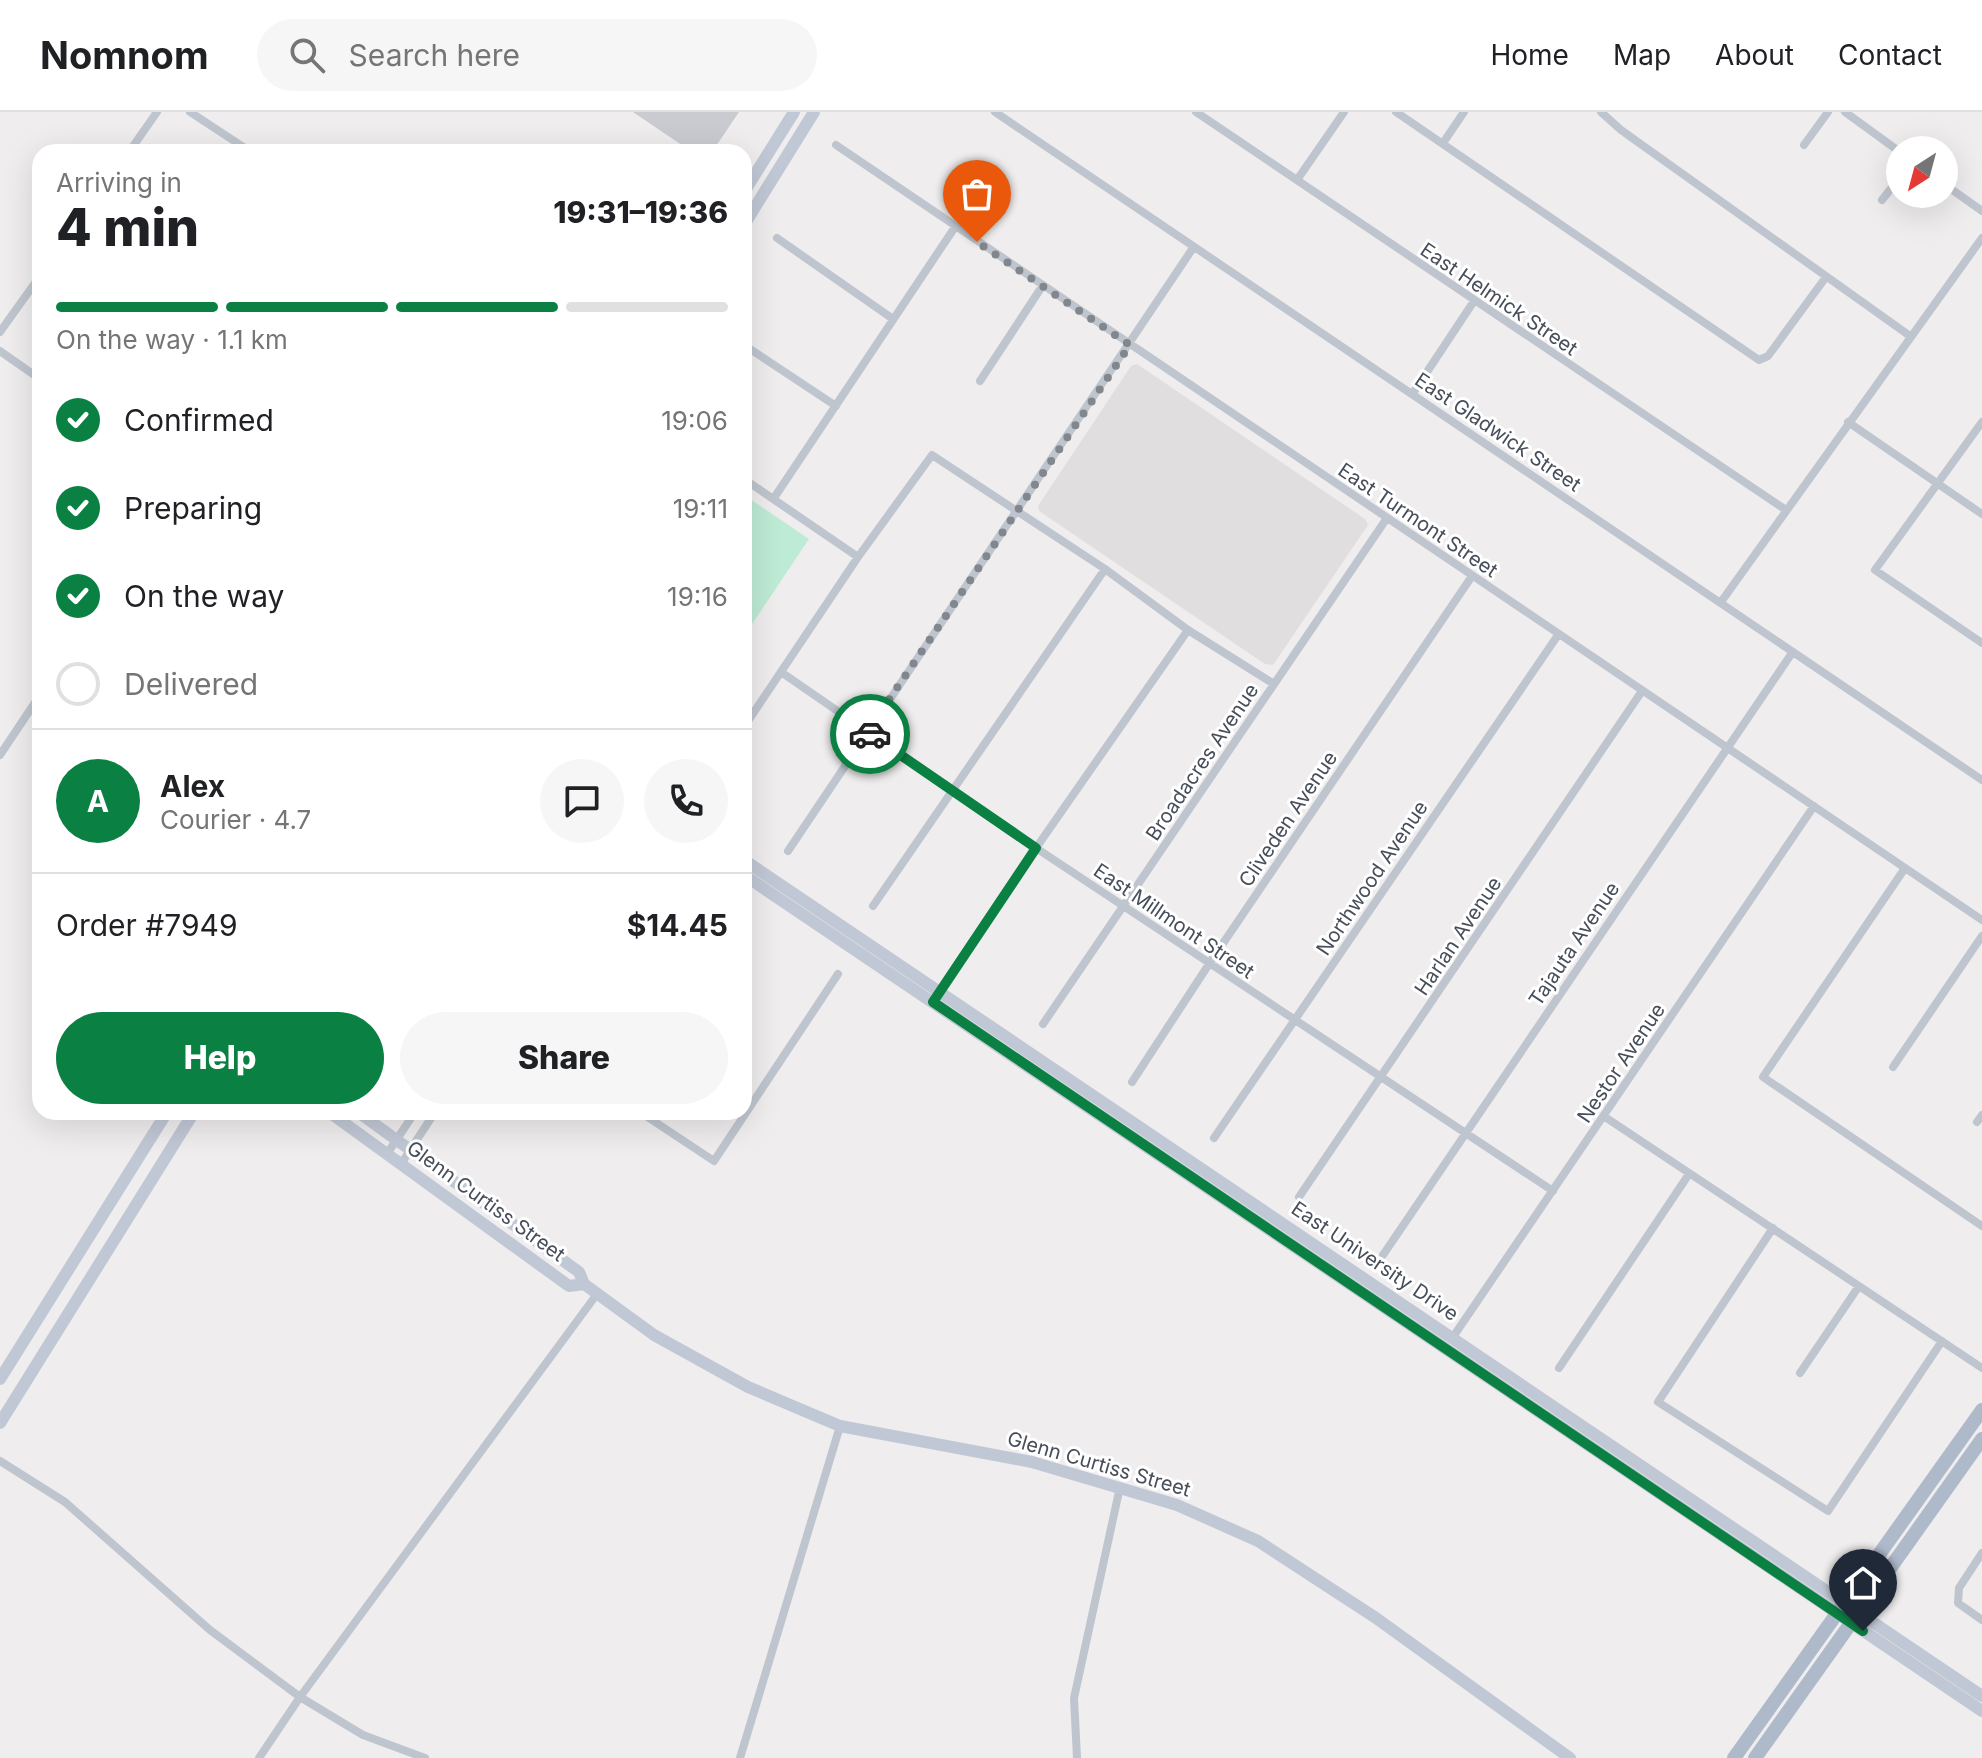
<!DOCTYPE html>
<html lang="en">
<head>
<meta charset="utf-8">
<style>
  :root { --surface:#fff; --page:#f6f6f6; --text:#202124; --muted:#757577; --line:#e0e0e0; --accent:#0b8043 }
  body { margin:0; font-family:Inter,sans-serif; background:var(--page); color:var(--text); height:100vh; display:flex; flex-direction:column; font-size:30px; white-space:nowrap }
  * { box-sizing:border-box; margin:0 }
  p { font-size:26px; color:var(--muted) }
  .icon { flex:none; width:44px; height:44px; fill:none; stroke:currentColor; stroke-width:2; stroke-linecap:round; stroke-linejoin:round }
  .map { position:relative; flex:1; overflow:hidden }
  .drawer { position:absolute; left:32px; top:32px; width:720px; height:976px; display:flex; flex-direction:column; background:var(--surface); border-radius:24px; box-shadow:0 8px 32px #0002 }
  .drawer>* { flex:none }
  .needle { width:52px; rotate:216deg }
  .tools { position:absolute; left:1886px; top:24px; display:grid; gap:16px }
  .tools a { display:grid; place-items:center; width:72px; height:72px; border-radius:50%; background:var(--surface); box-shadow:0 8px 32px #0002; font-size:40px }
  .pin { position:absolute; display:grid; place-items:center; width:68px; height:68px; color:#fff; margin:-82px -34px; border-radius:50% 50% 50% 0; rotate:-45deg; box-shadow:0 0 8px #0007 }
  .pin .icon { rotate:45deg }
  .courier { position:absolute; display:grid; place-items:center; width:80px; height:80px; margin:-40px; border:6px solid #0b8043; border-radius:50%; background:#fff; color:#222; box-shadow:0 2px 10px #0007 }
  .summary em { font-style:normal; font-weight:800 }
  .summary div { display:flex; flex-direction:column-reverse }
  .summary { display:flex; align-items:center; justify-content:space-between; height:136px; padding:0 24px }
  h1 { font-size:52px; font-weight:800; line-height:60px }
  .bar { display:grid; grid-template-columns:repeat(4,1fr); gap:12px 8px; align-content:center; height:96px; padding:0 24px }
  .bar i { height:10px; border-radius:6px; background:var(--line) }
  .bar .selected { background:var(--accent) }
  .bar p { grid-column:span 4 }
  .line { display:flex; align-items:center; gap:20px; padding:0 24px; border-top:2px solid var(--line) }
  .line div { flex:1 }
  .round { display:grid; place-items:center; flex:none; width:84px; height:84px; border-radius:42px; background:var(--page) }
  ol { padding:0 24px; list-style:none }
  li { display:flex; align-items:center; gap:24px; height:88px }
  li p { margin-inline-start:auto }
  li .icon { padding:8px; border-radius:50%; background:var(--accent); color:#fff; stroke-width:4 }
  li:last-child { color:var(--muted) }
  li i { width:44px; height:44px; border:4px solid var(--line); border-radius:50% }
  .button { display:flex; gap:16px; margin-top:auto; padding:16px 24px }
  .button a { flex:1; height:92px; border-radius:48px; background:var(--accent); color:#fff; font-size:32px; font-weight:800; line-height:92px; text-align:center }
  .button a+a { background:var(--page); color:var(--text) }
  header { display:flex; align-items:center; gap:48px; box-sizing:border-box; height:112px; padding:0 40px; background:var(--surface); border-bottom:2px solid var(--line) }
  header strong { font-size:38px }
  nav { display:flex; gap:44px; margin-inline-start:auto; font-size:28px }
  .search { width:560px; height:72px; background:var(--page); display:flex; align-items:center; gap:20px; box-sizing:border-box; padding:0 28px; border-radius:44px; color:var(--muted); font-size:30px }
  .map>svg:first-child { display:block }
  .education { fill:#e0dede }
  .green { fill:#beebd5 }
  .building { fill:#cacbd1 }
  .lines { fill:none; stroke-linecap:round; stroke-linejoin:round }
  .street { stroke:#bfc5ce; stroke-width:8 }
  .secondary { stroke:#c1c8d5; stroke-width:12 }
  .primary { stroke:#aeb9ca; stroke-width:14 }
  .done { stroke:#82868d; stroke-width:8; stroke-dasharray:0 14.4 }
  .route { stroke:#0b8043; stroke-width:10 }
  .labels { text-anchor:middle; stroke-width:6; stroke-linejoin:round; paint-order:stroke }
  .street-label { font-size:20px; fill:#474e59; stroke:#fff }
</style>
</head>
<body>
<header>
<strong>Nomnom</strong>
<div class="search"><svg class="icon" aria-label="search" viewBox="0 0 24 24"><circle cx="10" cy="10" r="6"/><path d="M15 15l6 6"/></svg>Search here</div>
<nav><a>Home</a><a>Map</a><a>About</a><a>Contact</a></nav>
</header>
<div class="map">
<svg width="1982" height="1646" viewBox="0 0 1982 1646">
  <rect width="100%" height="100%" fill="#efeded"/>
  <path class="education" d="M1137 252 1365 407 1368 413 1273 553 1265 552 1039 399 1038 394 1131 254Z"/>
  <path class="green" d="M744 383 809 427 744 524Z"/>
  <path class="building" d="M633 0H739L712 40H692Z"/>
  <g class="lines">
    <path class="street" d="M190 0 251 40
      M995 0 1982 668
      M1196 0 1786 398
      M1396 0 1759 248 1768 244 1826 165
      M1601 0 1621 18 1910 224
      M1845 0 1900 40
      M1443 31 1464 0
      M836 33 1982 808
      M1804 33 1828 0
      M129 40 157 0
      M1297 68 1344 0
      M1944 72 1982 99
      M1882 88 1900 65
      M777 126 893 207
      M0 220 40 164
      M744 233 836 294
      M0 239 40 267
      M980 269 1043 173
      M1413 281 1474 189
      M1848 310 1982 402
      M1982 310 1875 458 1982 531
      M744 367 858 445
      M774 386 955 115
      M1721 490 1982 126
      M781 560 1036 736 1553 1079
      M744 615 858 445 932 343 1105 457 1188 518 1274 572
      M0 643 40 583
      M788 739 1193 136
      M1905 756 1763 965 1982 1114
      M873 794 1105 457
      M940 881 1036 736 1188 518
      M1043 912 1387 406
      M1893 955 1982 824
      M1132 970 1209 852 1472 464
      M640 1000 714 1049 838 862
      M1605 1005 1982 1256
      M1977 1010 1982 1003
      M1214 1026 1558 523
      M387 1042 415 1000
      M401 1052 435 1000
      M1299 1085 1642 579
      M1773 1116 1658 1290 1828 1399 1942 1229
      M1383 1143 1792 541
      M1453 1225 1814 694
      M1559 1256 1689 1062
      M1800 1261 1859 1174
      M0 1349 65 1390 210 1518 300 1585 363 1623 425 1646
      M1982 1441 1959 1476 1958 1491 1982 1508
      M259 1646 300 1585 597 1182
      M740 1646 840 1314
      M1077 1646 1074 1586 1120 1375"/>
    <path class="secondary" d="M744 80 794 0
      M744 113 814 0
      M744 748 1982 1584
      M744 763 1982 1599
      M329 1000 569 1174 584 1172
      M358 1000 579 1160 584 1172 654 1223 748 1275 840 1314 1032 1350 1177 1393 1258 1429 1376 1506 1570 1646
      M0 1267 167 1000
      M0 1311 194 1000"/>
    <path class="primary" d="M1734 1646 1982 1298
      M1755 1646 1982 1327"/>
  </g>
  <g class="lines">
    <path class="done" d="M870 622 867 620 1130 233 977 130"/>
    <path class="route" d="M870 622 1036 736 933 890 1863 1519"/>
  </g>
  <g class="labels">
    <g class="street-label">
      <text transform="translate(1499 187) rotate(34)" y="7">East Helmick Street</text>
      <text transform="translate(1498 320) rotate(34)" y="7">East Gladwick Street</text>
      <text transform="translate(1418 408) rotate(34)" y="7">East Turmont Street</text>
      <text transform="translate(1202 650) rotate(-56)" y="7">Broadacres Avenue</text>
      <text transform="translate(1288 707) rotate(-56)" y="7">Cliveden Avenue</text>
      <text transform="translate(1372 766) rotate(-56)" y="7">Northwood Avenue</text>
      <text transform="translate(1174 809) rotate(34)" y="7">East Millmont Street</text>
      <text transform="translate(1458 824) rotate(-56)" y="7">Harlan Avenue</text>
      <text transform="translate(1574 832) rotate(-56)" y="7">Tajauta Avenue</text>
      <text transform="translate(1621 951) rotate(-56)" y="7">Nestor Avenue</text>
      <text transform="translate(486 1089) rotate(36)" y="7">Glenn Curtiss Street</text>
      <text transform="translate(1375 1149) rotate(34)" y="7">East University Drive</text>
      <text transform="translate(1099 1352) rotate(16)" y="7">Glenn Curtiss Street</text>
    </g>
  </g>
</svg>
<div class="tools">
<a><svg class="needle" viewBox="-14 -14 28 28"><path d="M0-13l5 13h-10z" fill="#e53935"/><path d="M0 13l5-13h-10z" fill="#757577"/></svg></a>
</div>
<div class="pin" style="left:977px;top:130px;background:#ea580c"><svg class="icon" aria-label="bag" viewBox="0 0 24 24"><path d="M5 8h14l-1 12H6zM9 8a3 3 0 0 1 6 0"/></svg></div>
<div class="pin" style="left:1863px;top:1519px;background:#1f2937"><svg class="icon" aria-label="home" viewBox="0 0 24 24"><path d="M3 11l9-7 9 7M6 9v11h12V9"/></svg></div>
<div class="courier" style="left:870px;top:622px"><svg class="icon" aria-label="car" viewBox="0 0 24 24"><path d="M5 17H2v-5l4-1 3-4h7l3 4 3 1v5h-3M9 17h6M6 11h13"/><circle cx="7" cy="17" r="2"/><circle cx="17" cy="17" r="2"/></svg></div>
<section class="drawer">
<div class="summary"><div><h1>4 min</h1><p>Arriving in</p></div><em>19:31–19:36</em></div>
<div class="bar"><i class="selected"></i><i class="selected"></i><i class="selected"></i><i></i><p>On the way · 1.1 km</p></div>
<ol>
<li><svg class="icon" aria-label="check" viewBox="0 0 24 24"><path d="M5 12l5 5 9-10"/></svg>Confirmed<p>19:06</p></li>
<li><svg class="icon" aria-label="check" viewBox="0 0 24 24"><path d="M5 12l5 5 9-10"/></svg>Preparing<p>19:11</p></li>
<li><svg class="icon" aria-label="check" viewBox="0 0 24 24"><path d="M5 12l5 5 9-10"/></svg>On the way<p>19:16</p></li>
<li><i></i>Delivered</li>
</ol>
<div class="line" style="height:144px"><b class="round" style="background:var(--accent);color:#fff">A</b><div><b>Alex</b><p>Courier · 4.7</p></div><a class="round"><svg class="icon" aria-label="chat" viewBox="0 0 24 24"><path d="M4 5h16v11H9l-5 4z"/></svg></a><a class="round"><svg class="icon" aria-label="phone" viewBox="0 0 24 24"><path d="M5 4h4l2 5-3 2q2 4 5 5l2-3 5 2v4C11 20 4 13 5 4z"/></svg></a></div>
<div class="line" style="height:104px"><div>Order #7949</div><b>$14.45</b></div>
<div class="button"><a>Help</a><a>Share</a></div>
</section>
</div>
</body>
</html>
